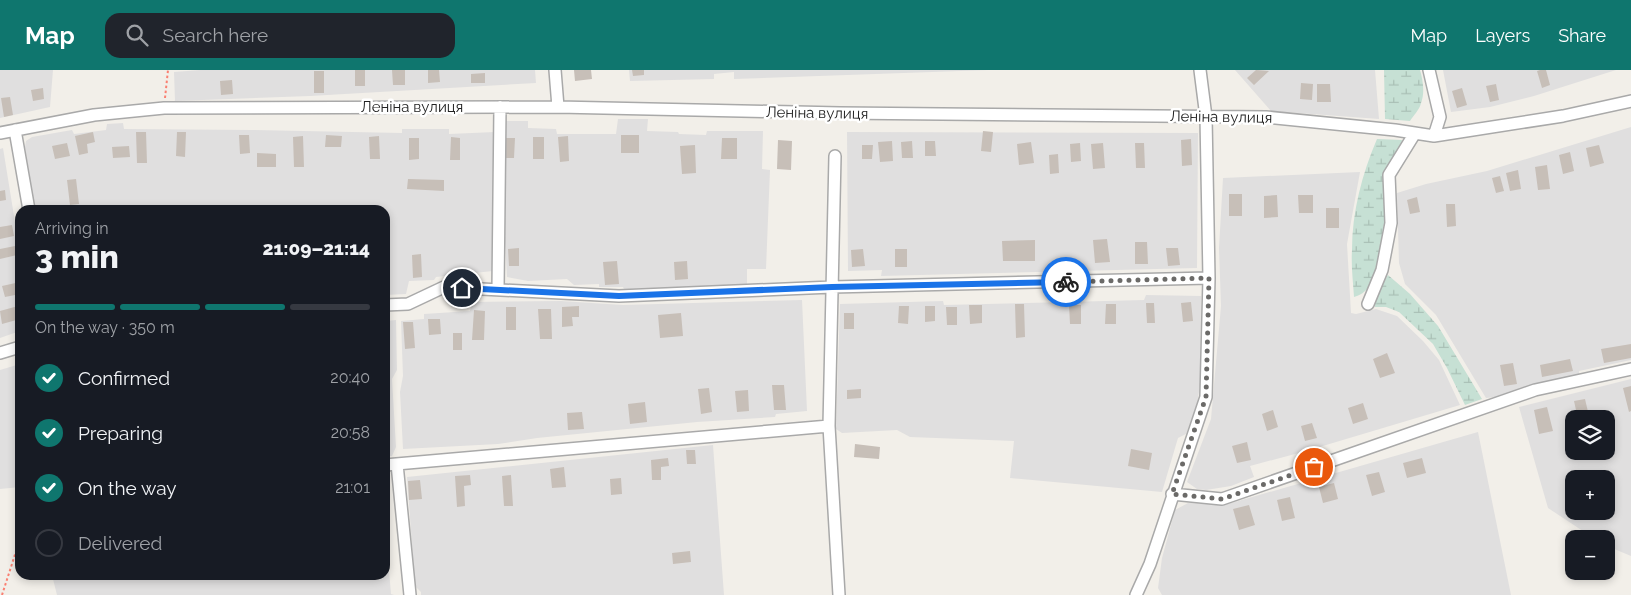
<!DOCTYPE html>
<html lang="en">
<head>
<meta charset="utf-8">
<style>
  :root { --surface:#171b24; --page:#20242c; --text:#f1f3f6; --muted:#9ea1a6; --line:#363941; --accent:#0f766e }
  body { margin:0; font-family:Raleway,sans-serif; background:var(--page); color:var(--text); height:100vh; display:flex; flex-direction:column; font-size:19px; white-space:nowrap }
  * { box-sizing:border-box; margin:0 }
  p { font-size:16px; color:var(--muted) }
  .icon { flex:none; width:28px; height:28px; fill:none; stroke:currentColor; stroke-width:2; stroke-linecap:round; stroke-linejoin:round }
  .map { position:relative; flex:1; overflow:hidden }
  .details { position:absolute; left:15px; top:135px; width:375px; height:375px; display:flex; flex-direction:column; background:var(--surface); border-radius:15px; box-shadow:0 2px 8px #0003 }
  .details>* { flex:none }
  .tools { position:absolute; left:1565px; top:340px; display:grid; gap:10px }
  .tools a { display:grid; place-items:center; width:50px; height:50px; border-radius:10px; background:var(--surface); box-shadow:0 2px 8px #0003; font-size:25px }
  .pin { position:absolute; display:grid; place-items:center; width:42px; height:42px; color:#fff; margin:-21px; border:2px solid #fff; border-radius:50%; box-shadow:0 1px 5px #0007 }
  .courier { position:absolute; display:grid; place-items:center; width:50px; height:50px; margin:-25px; border:4px solid #1a73e8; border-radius:50%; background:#fff; color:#222; box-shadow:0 1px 6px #0007 }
  .headline em { font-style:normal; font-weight:800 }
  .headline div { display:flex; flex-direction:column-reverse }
  .headline { display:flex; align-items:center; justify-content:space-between; height:85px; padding:0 20px }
  h1 { font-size:32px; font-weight:800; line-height:38px }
  .bar { display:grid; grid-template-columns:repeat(4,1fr); gap:8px 5px; align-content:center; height:60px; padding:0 20px }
  .bar i { height:6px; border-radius:4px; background:var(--line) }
  .bar .on { background:var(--accent) }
  .bar p { grid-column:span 4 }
  ol { padding:0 20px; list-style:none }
  li { display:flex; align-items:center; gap:15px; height:55px }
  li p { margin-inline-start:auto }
  li .icon { padding:5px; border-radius:50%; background:var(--accent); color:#fff; stroke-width:4 }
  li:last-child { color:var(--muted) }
  li i { width:28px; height:28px; border:2px solid var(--line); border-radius:50% }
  header { display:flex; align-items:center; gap:30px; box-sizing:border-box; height:70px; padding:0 25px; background:var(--accent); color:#fff }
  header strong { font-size:24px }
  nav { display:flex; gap:28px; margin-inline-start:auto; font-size:18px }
  .search { width:350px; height:45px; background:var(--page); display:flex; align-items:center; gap:12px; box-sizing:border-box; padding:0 18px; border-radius:15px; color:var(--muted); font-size:19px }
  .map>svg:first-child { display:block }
  .residential { fill:#e0dfdf; fill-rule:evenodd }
  .wetland { fill:url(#wetland-marsh) }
  .building { fill:#c7bfb8 }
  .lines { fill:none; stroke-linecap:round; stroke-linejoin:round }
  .minor-casing { stroke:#a9a9a9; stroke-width:14 }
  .path { stroke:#fa8072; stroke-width:2; stroke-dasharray:2.5 2.5; stroke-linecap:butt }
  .minor { stroke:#fff; stroke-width:11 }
  .done { stroke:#6b6a68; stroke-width:5; stroke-dasharray:0 9 }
  .route { stroke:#1a73e8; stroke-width:6 }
  .labels { text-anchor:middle; stroke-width:5; stroke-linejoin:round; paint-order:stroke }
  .street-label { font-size:15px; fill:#222; stroke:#fff }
</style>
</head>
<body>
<header>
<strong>Map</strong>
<div class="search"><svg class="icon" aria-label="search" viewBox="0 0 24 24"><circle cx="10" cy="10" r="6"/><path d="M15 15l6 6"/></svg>Search here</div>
<nav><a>Map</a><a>Layers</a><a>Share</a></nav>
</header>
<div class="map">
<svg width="1631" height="525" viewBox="0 0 1631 525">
  <defs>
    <pattern id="wetland-marsh" width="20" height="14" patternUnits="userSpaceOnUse" patternTransform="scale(1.25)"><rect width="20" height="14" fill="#c6e0d4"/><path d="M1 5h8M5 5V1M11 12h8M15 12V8" fill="none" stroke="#aac0b6"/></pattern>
  </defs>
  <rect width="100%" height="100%" fill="#f2efe9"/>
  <path class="residential" d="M0 0H53L50 37 0 48Z
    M200 0H535L536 13 310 26 175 31 174 2Z
    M629 0H989L734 9V2L714 4V9L630 11Z
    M1235 0H1375L1379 49 1271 41Z
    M1443 0H1616L1534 26 1490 37 1451 42Z
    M618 49H648L647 61 678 62 679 64 706 65 707 61H763L762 99 770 100 766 199H747V215L625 221 623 217H599V214L574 215 567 209 528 211 507 207 504 153V51H528V58L556 59 557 64H616Z
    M123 53 124 59 252 60 402 63V59H449V64L495 62 493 201 436 207 434 210 409 211 406 224 385 225V140H35L25 77 26 71 32 67 72 60 74 64 106 60 107 54Z
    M1631 57V290L1579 301V306L1496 327 1486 328 1436 245 1405 214 1399 193 1397 123 1426 114 1487 101Z
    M847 62 1198 63 1197 198 881 206 882 200 848 201Z
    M3 78 20 183V261L0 268V79Z
    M1360 102 1347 174 1351 243 1356 244 1376 239 1397 246 1423 271 1439 290 1460 335 1306 381 1250 396 1254 407 1231 416 1206 420 1197 419 1187 412 1211 349 1221 236 1219 178 1223 108Z
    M1146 225 1201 226 1200 315 1197 335 1186 364 1178 368 1162 422 1010 408 1014 371 910 367 897 360 842 363 836 359 840 234 943 231 944 235 1067 232 1144 230Z
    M802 230 807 341 776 344 775 347 697 352 537 368 498 374 403 379 400 322 403 306 401 251 424 249V244L470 241 472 232 561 231 623 235Z
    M396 250 397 300 392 309 396 377 392 386H385V251Z
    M20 294V417L0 419V300Z
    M1631 309V486L1607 476 1606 469H1595L1548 438 1519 337ZM1574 349H1606V381H1574ZM1574 409H1606V441H1574Z
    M1478 362 1511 525H1162L1158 518 1162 488 1175 440 1188 433 1228 434Z
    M713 375 724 525H421V522L415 516 407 407Z
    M385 453 391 524 394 525H57L52 505H385Z"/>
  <path class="wetland" d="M1384 0H1420C1423 10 1425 23 1421 33 1420 39 1413 46 1410 51L1385 49Z
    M1377 69 1402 70C1398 96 1390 120 1385 146 1381 169 1383 220 1354 227 1353 211 1351 196 1352 180 1352 142 1362 104 1377 69Z
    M1388 205 1410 224 1438 256 1482 329 1465 335 1447 298 1433 274 1399 242 1386 237H1375L1374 227Z"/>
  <path class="building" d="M355 0H365V16H355Z
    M392 0H405V15H393Z
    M428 0H439L440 12 428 13Z
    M574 0H591L592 9 575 11Z
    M632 0H644V5L633 6Z
    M1256 0 1269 1 1254 15 1247 8Z
    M1540 0H1546L1550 15 1542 18 1537 1Z
    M314 1H324V23H314Z
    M485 3V13H471V4Z
    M232 10 233 24 221 25 220 11Z
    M1301 13 1313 14 1312 30 1300 29Z
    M1317 14H1330L1331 32H1317Z
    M1496 14 1499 30 1490 32 1486 16Z
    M43 18 44 29 33 31 31 20Z
    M1462 18 1467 35 1457 38 1452 21Z
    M10 27 13 45 4 47 1 28Z
    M983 61 993 62 991 82 981 81Z
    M93 62 95 72 87 74 88 83 79 85 75 66Z
    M136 62H146L147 93H137Z
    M177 62H186L185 87 176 86Z
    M239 65H249L250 83 240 84Z
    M326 65 342 66 341 77H325Z
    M621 65H639V83H621Z
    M303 66 304 97H294L293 67Z
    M379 66 380 89H370L369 67Z
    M568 66 569 91 560 92 558 67Z
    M451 67 460 68V90H450Z
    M533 67H544V89H533Z
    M409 68H419V89L409 90Z
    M504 68H515L514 88H504Z
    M722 68H737V89H721Z
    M1191 69 1192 95 1182 96 1181 70Z
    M778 70 792 71 791 100 777 99Z
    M892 71 893 91 880 92 878 72Z
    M912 71 913 88H902L901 72Z
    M925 71H935L936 86H925Z
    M1031 72 1034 93 1019 95 1017 74Z
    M67 73 70 86 55 89 52 76Z
    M1080 73 1081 91 1071 92 1070 74Z
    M1103 73 1105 98 1093 99 1091 74Z
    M1135 73H1144L1145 98H1136Z
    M695 75 696 103 682 104 680 76Z
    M862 75H873L872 89H862Z
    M1599 75 1604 93 1590 97 1586 78Z
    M129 76 130 87 113 88 112 77Z
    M1570 82 1574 101 1563 104 1559 85Z
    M257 83 276 84V97H257Z
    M1058 84 1059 103 1050 104 1049 85Z
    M1547 95 1550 119 1538 120 1535 97Z
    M1518 100 1521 119 1510 121 1506 103Z
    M1500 106 1504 121 1496 123 1492 108Z
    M76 109 79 134 70 135 67 110Z
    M408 109 444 110V121L407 119Z
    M5 120 6 130 0 131V121Z
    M1229 124H1242V146H1229Z
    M1277 125 1278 147 1264 148V126Z
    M1298 125H1313V143H1299Z
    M1417 127 1420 142 1410 144 1407 130Z
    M1446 134H1455L1456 156 1447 157Z
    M1326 138H1339V158H1326Z
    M12 155 14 166 0 169V157Z
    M1107 169 1110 192 1095 193 1093 170Z
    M1035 170V191H1003L1002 171Z
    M1135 172H1147L1148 194H1135Z
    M15 176 17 185 0 189V179Z
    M519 178V196H509L508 179Z
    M1166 178H1178L1180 195 1168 196Z
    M863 179 865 196 852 197 851 180Z
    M895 179H907V197H895Z
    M421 184 422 207 413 208 412 185Z
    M617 191 619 214 605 215 603 192Z
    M687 191 688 209 675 210 674 192Z
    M20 212V224L5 227 2 216Z
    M1191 232 1193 251 1183 252 1181 233Z
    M1146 233H1154L1155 253H1147Z
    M1015 234H1024L1025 267 1016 268Z
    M1106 234H1116V254H1105Z
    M969 235H982V253L970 254Z
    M1069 235H1081V254H1070Z
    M18 236 20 249 2 254 0 241Z
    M579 236V247H572L573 256 562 257V237Z
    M899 236H909L908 254 898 253Z
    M925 236H935V251L925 252Z
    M506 237H516V260H506Z
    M946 237H957V255H947Z
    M538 239H551L552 269H540Z
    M474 240 485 241 484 270H472Z
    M681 243 683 266 660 268 658 245Z
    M844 243H854V259H844Z
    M428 249H440L441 264 429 265Z
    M403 252H413L415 278 405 279Z
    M453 263H462V280H453Z
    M1631 274V288L1604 293 1601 279Z
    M1387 283 1395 303 1380 308 1373 289Z
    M1570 289 1573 301 1542 307 1540 295Z
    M1513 293 1517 314 1504 316 1500 295Z
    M20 298V317H19L15 299Z
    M772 315H784L786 340H774Z
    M1631 316V341L1629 342 1623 318Z
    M709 318 712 342 701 344 698 319Z
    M861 319V328L847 329V320Z
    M748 320 749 341 737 342 735 321Z
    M1585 329 1589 346 1578 349 1574 331Z
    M645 332 647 352 630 354 628 334Z
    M1363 333 1368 349 1353 354 1348 338Z
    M1547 337 1553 361 1539 364 1534 340Z
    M1273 340 1278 357 1267 361 1262 344Z
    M582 342 584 359 568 360 567 343Z
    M1312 353 1317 368 1305 371 1301 356Z
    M1247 372 1251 390 1237 393 1232 376Z
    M855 374 880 377 879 389 854 387Z
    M1131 379 1152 383 1149 400 1128 396Z
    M686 380H695L696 394H687Z
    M668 388 669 396 661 397V410H652L651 390Z
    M1422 388 1426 403 1407 408 1403 393Z
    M564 397 566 417 552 418 550 399Z
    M1379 402 1385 422 1372 426 1366 405Z
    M470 405 471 415 464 416 465 436 457 437 455 406Z
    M511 405 513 436H504L502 406Z
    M621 408 622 424 611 425 610 409Z
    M420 410 422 429 409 430 408 411Z
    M1334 413 1338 429 1323 433 1319 417Z
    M1290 427 1295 448 1282 451 1277 430Z
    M1249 435 1255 455 1239 460 1233 439Z
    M690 481 691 492 673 494 672 483Z"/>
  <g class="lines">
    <defs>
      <path id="minor" d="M555 0 558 37
        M1429 0 1440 47 1434 66
        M15 60 29 140
        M0 63 94 45 164 38 558 37 840 43 1266 47 1395 60 1434 66 1563 46 1631 31
        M835 86 829 356 839 525
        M498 220 500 37
        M1368 234 1382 200 1391 153 1389 105 1415 63
        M385 235 408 234 444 217 619 226 832 217 1209 208
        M0 283 20 277
        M397 394 410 525
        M385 395 829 356
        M1172 424 1222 429 1535 320 1631 299
        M1136 525 1150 494 1206 327 1209 208 1206 47 1200 0"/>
    </defs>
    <use href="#minor" class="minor-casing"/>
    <path class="path" d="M165 28 168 0
      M2 525 20 469"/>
    <use href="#minor" class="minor"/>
  </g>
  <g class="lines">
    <path class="done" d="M1066 212 1209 208 1206 327 1172 424 1222 429 1314 397"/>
    <path class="route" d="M462 218 619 226 832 217 1066 212"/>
  </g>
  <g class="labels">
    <g class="street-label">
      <text x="412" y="42">Леніна вулиця</text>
      <text transform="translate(817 43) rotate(1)" y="5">Леніна вулиця</text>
      <text transform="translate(1221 47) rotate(1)" y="5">Леніна вулиця</text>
    </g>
  </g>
</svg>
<div class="tools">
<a><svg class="icon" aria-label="layers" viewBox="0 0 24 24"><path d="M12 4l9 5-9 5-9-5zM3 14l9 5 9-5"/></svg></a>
<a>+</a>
<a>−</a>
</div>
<div class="pin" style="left:1314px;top:397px;background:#ea580c"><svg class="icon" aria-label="bag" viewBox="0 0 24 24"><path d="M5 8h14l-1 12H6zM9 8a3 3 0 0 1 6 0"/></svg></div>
<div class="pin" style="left:462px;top:218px;background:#1f2937"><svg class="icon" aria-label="home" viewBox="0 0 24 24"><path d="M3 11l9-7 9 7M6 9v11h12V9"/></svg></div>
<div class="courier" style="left:1066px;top:212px"><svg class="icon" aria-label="bike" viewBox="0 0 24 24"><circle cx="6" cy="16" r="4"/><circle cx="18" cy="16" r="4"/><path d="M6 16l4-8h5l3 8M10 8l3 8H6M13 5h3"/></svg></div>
<section class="details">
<div class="headline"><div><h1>3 min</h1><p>Arriving in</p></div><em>21:09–21:14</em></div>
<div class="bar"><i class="on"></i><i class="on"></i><i class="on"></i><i></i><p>On the way · 350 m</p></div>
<ol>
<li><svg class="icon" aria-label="check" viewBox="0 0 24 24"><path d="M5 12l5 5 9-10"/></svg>Confirmed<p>20:40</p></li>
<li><svg class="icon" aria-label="check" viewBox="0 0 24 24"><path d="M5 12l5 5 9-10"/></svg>Preparing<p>20:58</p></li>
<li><svg class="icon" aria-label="check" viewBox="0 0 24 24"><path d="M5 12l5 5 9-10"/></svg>On the way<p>21:01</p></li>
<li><i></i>Delivered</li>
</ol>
</section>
</div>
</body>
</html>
